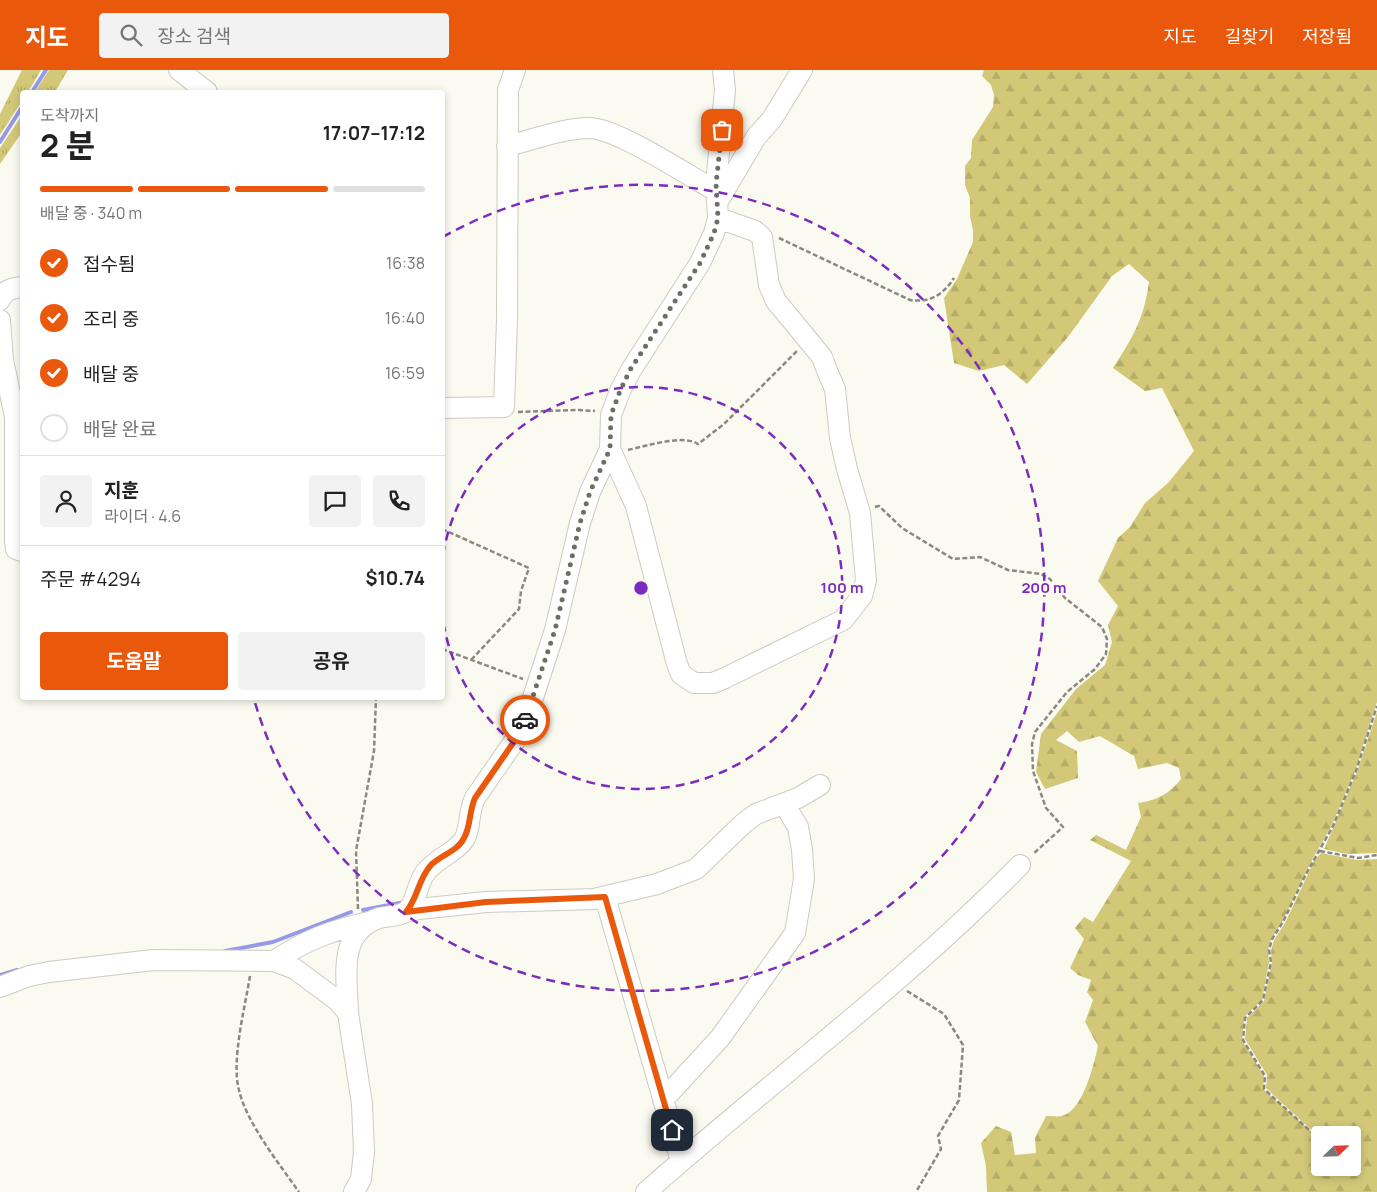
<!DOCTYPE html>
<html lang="ko">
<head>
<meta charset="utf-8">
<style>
  :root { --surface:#fff; --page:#f2f2f2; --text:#222; --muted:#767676; --line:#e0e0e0; --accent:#ea580c }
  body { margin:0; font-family:Manrope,"Noto Sans KR",sans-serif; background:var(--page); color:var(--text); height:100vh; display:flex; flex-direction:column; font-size:19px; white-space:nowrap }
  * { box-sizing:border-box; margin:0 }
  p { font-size:16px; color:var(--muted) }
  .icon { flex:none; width:28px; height:28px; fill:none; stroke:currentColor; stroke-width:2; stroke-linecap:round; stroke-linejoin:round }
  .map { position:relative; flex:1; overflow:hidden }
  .details { position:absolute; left:20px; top:20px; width:425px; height:610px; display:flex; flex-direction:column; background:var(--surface); border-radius:5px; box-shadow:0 2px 8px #0003 }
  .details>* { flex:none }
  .needle { width:32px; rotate:67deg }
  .buttons { position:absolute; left:1311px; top:1056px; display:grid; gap:10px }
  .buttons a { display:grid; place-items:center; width:50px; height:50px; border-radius:5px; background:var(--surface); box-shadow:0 2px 8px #0003; font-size:25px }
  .pin { position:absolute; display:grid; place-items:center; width:42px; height:42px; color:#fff; margin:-21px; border-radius:10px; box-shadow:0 2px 8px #0006 }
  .courier { position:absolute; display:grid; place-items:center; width:50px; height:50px; margin:-25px; border:4px solid #ea580c; border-radius:50%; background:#fff; color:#222; box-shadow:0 1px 6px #0007 }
  .headline em { font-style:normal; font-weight:700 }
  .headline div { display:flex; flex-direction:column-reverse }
  .headline { display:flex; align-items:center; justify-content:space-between; height:85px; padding:0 20px }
  h1 { font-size:32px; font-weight:700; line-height:38px }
  .bar { display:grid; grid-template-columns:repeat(4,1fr); gap:8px 5px; align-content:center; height:60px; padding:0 20px }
  .bar i { height:6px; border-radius:4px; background:var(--line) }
  .bar .selected { background:var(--accent) }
  .bar p { grid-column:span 4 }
  .line { display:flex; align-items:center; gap:12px; padding:0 20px; border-top:1px solid var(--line) }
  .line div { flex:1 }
  .round { display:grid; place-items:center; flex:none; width:52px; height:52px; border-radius:5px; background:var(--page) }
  ol { padding:0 20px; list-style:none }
  li { display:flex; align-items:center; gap:15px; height:55px }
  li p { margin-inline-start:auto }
  li .icon { padding:5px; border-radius:50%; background:var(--accent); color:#fff; stroke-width:4 }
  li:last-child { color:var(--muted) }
  li i { width:28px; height:28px; border:2px solid var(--line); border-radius:50% }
  .button { display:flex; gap:10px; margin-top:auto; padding:10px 20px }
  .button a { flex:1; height:58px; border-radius:5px; background:var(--accent); color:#fff; font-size:20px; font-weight:700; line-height:58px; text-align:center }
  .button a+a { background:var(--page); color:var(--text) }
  header { display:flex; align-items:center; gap:30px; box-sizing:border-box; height:70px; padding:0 25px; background:var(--accent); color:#fff }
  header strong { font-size:24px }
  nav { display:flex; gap:28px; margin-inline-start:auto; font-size:18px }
  .search { width:350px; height:45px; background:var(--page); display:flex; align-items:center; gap:12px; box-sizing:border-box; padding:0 18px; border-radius:5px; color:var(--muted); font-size:19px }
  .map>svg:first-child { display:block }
  .grass { fill:url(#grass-tufts) }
  .forest { fill:url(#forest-firs) }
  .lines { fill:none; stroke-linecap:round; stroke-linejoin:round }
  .stream { stroke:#969ae6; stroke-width:4 }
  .minor-casing { stroke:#cccbc2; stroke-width:22 }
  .path { stroke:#898982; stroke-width:2.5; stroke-dasharray:5 2.5; stroke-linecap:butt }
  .minor { stroke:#fff; stroke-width:20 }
  .done { stroke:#6e6e68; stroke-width:5; stroke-dasharray:0 9 }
  .route { stroke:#ea580c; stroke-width:6 }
  .ring { fill:none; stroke:#7b2cbf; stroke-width:2.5; stroke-dasharray:9 6 }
  .centre { fill:#7b2cbf; stroke:#fafaf0; stroke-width:2.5 }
  .ring-label { font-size:15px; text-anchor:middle; font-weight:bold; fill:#7b2cbf; stroke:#fafaf0; stroke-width:4.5; stroke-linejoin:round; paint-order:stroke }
</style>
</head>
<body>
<header>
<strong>지도</strong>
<div class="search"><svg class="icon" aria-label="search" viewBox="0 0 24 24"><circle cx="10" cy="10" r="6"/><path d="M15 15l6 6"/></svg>장소 검색</div>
<nav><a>지도</a><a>길찾기</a><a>저장됨</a></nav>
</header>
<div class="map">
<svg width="1377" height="1122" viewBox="0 0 1377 1122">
  <defs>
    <pattern id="grass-tufts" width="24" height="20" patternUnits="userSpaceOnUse" patternTransform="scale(1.25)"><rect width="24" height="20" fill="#d2c878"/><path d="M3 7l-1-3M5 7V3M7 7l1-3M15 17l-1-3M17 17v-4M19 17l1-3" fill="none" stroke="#b4ac67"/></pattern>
    <pattern id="forest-firs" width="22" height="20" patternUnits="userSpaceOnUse" patternTransform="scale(1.25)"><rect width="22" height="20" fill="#d2c878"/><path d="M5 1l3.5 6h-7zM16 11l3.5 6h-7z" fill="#b4ac67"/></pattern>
  </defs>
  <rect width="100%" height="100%" fill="#fafaf0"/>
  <path class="grass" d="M22 0H41L28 22H22V31L0 65V44Z
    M49 0H68L55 22H35Z
    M22 45V62L0 94V78Z"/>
  <path class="forest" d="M984 0H1377V632L1355 701 1332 755 1312 790 1282 852 1271 869 1268 880 1269 892 1262 930 1244 947 1242 970 1264 1006 1263 1019 1312 1062 1320 1072V1098H1352V1065H1320V1068L1266 1018 1267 1005 1245 969 1247 948 1264 931 1272 892 1271 881 1274 870 1285 853 1314 791 1321 783 1357 790 1377 789V1122H987L986 1096 981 1073 996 1056 1011 1062 1015 1085 1036 1083 1035 1068 1046 1046C1051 1046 1058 1047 1062 1046 1083 1041 1094 994 1098 976L1085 952 1093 930 1087 922 1091 910 1078 905 1070 898 1084 869 1075 858 1084 847 1093 852 1131 791 1090 770 1096 765 1126 780 1141 747 1138 733C1158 730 1169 724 1181 709L1179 698 1167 693 1138 699 1134 686 1100 666 1079 672 1067 661 1056 670 1077 681 1078 708 1045 719 1036 702 1041 664 1076 619 1105 595 1112 572 1108 555 1118 536 1098 511 1118 468 1130 457 1145 433 1168 413 1194 381 1162 318 1145 321 1113 298C1133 267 1144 249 1149 212L1129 194 1112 206 1068 267 1027 314 1004 295 979 301 954 293 944 228 957 209 973 172V160L970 146V128L965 115V96L971 88 972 70 993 37 994 25 991 15 982 6Z
    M1377 642V783L1347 784 1324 779 1357 702Z"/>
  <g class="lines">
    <path class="stream" d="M32 22 46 0
      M0 72 22 37
      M363 840 405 832
      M225 881 273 872 351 842
      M0 905 17 900"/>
    <defs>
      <path id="minor" d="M179 0 207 22
        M507 76C532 70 564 58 589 58 617 58 689 106 716 121
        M717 133 756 67 772 49 802 0
        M0 230C4 220 12 218 22 217
        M0 250 3 290 15 347V471L16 479 22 481
        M442 338 504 337 507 250 508 20 515 0
        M610 379 636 436 677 594 681 604 694 613H713L725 608 843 550 862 526 866 510 860 443 847 399 840 368 835 319 828 303 822 287 776 231 769 215 762 167 755 161 718 148
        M605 827 681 1091
        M406 842 419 839 486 832 594 829 657 814 696 799 744 753 756 744 798 728 820 715
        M274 891C306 870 332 860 369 852
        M0 917 29 906 49 902 153 890 274 891 295 899 338 931 348 943 362 1034 364 1082 361 1109 354 1122
        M348 943C347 907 337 862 379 848 387 846 402 846 408 840 417 830 417 814 425 803 435 789 453 784 463 771 471 761 468 741 475 728L520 663 528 643 555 560 580 453 590 422 610 379 611 345 620 321 631 300 700 193 714 163 718 148 716 114 725 20 723 0
        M663 1030 720 968 795 863 804 809 802 780 798 757 784 734
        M646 1122C770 1012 905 913 1020 795"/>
    </defs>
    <use href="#minor" class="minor-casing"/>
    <path class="path" d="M779 168 910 230C930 233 943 225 954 208
      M518 342 579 340 595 341
      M628 380C646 376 683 364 698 374L724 354 797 281
      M875 437 879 436 902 458 953 489 980 487 1008 500 1041 504 1050 509 1065 528 1102 557 1107 569 1106 584 1095 599 1067 622 1035 662 1032 674 1033 701 1046 738 1063 757 1033 784
      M442 459 529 498 521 521 519 539 471 590
      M442 579 523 609
      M1320 781 1358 788 1377 785
      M358 839 356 781 374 681 376 628
      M250 906C245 937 231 991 239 1020 246 1052 280 1095 299 1122
      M907 921 944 944 963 975 959 1030 938 1066 941 1079 916 1122
      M1320 1070 1264 1019 1265 1006 1243 970 1245 948 1263 930 1271 892 1269 880 1272 869 1283 852 1305 806 1333 756 1356 701 1377 636"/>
    <use href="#minor" class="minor"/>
  </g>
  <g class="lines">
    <path class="done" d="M525 650 555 560 580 453 590 422 610 379 611 345 620 321 630 300 700 193 714 163 718 148 716 114 722 60"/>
    <path class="route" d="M525 650 520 663 475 728C469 741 471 756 464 768 458 781 441 785 431 795 418 809 418 828 406 842L486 832 605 827 672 1060"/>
  </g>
  <g class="ring">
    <path d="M443 485A201 201 0 1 1 443 551"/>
    <path d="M443 167A403 403 0 1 1 254 629"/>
  </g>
  <circle cx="641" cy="518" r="8" class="centre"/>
  <g class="ring-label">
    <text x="842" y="523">100 m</text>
    <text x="1044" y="523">200 m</text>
  </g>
</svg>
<div class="buttons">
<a><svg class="needle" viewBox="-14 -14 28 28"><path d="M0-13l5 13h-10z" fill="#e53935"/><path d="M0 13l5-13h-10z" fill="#767676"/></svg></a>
</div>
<div class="pin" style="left:722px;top:60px;background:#ea580c"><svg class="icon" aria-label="bag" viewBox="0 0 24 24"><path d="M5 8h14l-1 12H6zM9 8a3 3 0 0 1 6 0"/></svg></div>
<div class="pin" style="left:672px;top:1060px;background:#1f2937"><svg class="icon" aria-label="home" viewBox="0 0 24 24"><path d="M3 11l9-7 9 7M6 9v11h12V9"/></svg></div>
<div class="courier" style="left:525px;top:650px"><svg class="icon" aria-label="car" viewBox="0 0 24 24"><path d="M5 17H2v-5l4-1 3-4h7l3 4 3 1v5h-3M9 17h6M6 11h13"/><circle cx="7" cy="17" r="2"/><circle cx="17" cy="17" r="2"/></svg></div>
<section class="details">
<div class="headline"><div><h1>2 분</h1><p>도착까지</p></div><em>17:07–17:12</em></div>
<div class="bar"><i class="selected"></i><i class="selected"></i><i class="selected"></i><i></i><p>배달 중 · 340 m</p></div>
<ol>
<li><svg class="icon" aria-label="check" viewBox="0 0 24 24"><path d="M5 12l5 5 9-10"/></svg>접수됨<p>16:38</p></li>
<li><svg class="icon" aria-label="check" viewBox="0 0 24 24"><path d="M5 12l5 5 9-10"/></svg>조리 중<p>16:40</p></li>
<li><svg class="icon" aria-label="check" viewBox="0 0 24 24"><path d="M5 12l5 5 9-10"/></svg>배달 중<p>16:59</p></li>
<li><i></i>배달 완료</li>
</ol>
<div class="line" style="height:90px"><a class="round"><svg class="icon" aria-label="person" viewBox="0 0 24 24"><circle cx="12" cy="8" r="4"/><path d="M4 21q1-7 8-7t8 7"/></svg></a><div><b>지훈</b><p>라이더 · 4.6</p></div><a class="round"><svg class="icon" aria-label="chat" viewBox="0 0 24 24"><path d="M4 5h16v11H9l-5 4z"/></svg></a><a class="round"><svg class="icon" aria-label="phone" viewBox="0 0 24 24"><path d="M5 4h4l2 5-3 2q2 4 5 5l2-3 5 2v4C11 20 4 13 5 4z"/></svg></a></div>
<div class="line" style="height:65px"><div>주문 #4294</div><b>$10.74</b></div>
<div class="button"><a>도움말</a><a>공유</a></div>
</section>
</div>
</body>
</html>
